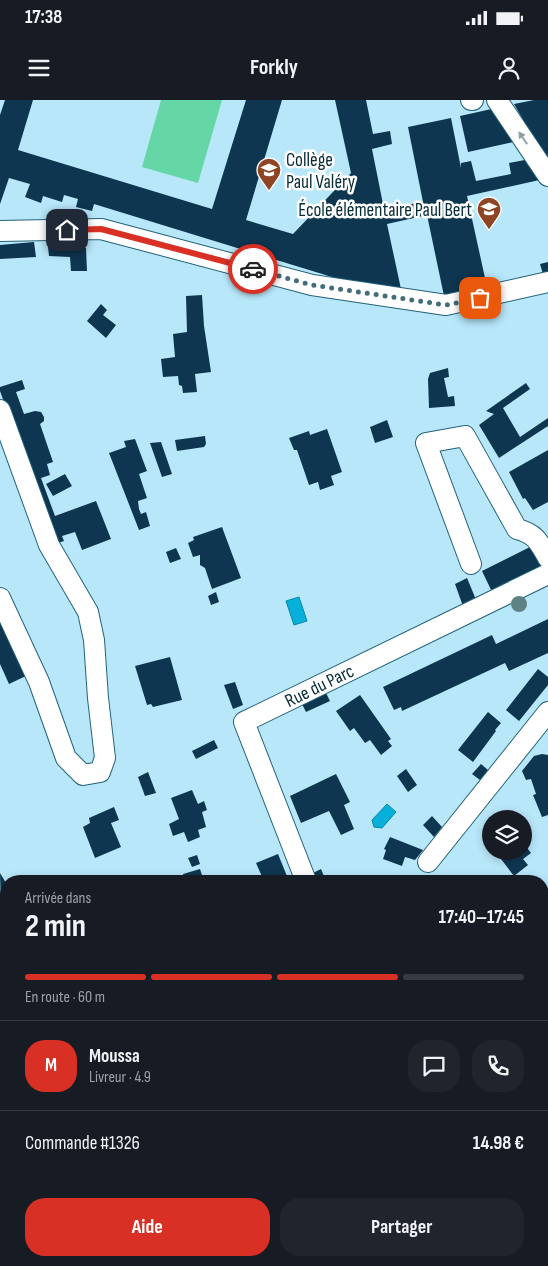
<!DOCTYPE html>
<html lang="fr">
<head>
<meta charset="utf-8">
<style>
  :root { --surface:#171b24; --page:#20242c; --text:#f1f3f6; --muted:#9ea1a6; --line:#363941; --accent:#d93025 }
  body { margin:0; font-family:"Sofia Sans Condensed",sans-serif; background:var(--page); color:var(--text); height:100vh; display:flex; flex-direction:column; font-size:19px; white-space:nowrap }
  * { box-sizing:border-box; margin:0 }
  p { font-size:16px; color:var(--muted) }
  .icon { flex:none; width:28px; height:28px; fill:none; stroke:currentColor; stroke-width:2; stroke-linecap:round; stroke-linejoin:round }
  .map { position:relative; flex:1; overflow:hidden }
  .drawer { position:absolute; left:0px; top:775px; width:549px; height:391px; display:flex; flex-direction:column; background:var(--surface); border-radius:20px 20px 0 0; box-shadow:0 2px 8px #0003 }
  .drawer>* { flex:none }
  .fabs { position:absolute; left:482px; top:710px; display:grid; gap:10px }
  .fabs a { display:grid; place-items:center; width:50px; height:50px; border-radius:50%; background:var(--surface); box-shadow:0 2px 8px #0003; font-size:25px }
  .pin { position:absolute; display:grid; place-items:center; width:42px; height:42px; color:#fff; margin:-21px; border-radius:10px; box-shadow:0 2px 8px #0006 }
  .courier { position:absolute; display:grid; place-items:center; width:50px; height:50px; margin:-25px; border:4px solid #d93025; border-radius:50%; background:#fff; color:#222; box-shadow:0 1px 6px #0007 }
  .headline em { font-style:normal; font-weight:700 }
  .headline div { display:flex; flex-direction:column-reverse }
  .headline { display:flex; align-items:center; justify-content:space-between; height:85px; padding:0 25px }
  h1 { font-size:32px; font-weight:700; line-height:38px }
  .bar { display:grid; grid-template-columns:repeat(4,1fr); gap:8px 5px; align-content:center; height:60px; padding:0 25px }
  .bar i { height:6px; border-radius:4px; background:var(--line) }
  .bar .current { background:var(--accent) }
  .bar p { grid-column:span 4 }
  .line { display:flex; align-items:center; gap:12px; padding:0 25px; border-top:1px solid var(--line) }
  .line div { flex:1 }
  .round { display:grid; place-items:center; flex:none; width:52px; height:52px; border-radius:20px; background:var(--page) }
  .action { display:flex; gap:10px; margin-top:auto; padding:10px 25px }
  .action a { flex:1; height:58px; border-radius:20px; background:var(--accent); color:#fff; font-size:20px; font-weight:700; line-height:58px; text-align:center }
  .action a+a { background:var(--page); color:var(--text) }
  .status { display:flex; justify-content:space-between; align-items:center; height:35px; padding:0 25px; background:var(--surface); direction:ltr }
  .status svg { height:14px; fill:currentColor }
  header { display:flex; justify-content:space-between; align-items:center; height:65px; padding:0 25px; background:var(--surface); font-size:22px; font-weight:700 }
  .map>svg:first-child { display:block }
  .green { fill:#65d6a6 }
  .water { fill:#06b0db; stroke:#0688aa }
  .building { fill:#0e3651 }
  .lines { fill:none; stroke-linecap:round; stroke-linejoin:round }
  .minor-casing { stroke:#226379; stroke-width:22 }
  .minor { stroke:#fff; stroke-width:20 }
  .tree { fill:#5f8385 }
  .oneway { fill:#8ea0a5 }
  .done { stroke:#446d7b; stroke-width:5; stroke-dasharray:0 9 }
  .route { stroke:#d93025; stroke-width:6 }
  .labels { text-anchor:middle; stroke-width:5; stroke-linejoin:round; paint-order:stroke }
  .poi-label { font-size:19px; fill:#052b36; stroke:#fff; text-anchor:start }
  .street-label { font-size:19px; fill:#052b36; stroke:#fff }
</style>
</head>
<body>
<div class="status"><b>17:38</b><svg viewBox="0 0 49 12"><path d="M0 12V9h3v3zM5 12V6h3v6zM10 12V3h3v9zM15 12V0h3v12zM26 1h20v11H26zM47 4h2v5h-2z"/></svg></div>
<header><svg class="icon" aria-label="menu" viewBox="0 0 24 24"><path d="M4 6h16M4 12h16M4 18h16"/></svg>Forkly<svg class="icon" aria-label="person" viewBox="0 0 24 24"><circle cx="12" cy="8" r="4"/><path d="M4 21q1-7 8-7t8 7"/></svg></header>
<div class="map">
<svg width="548" height="1166" viewBox="0 0 548 1166">
  <rect width="100%" height="100%" fill="#b8e7fa"/>
  <path class="green" d="M161 0H222L198 83 142 67Z"/>
  <path class="water" d="M299 497 307 521 294 525 286 501Z
    M387 704 396 712 382 728 374 727 372 720Z"/>
  <path class="building" d="M5 0H33L18 50 212 109 246 0H282L246 120 293 134 351 73 335 0H366L373 34 390 31 392 44 372 49 384 109 423 102 408 27 451 18 461 68V63L471 61 476 81 511 74 509 63 530 59 544 79 467 96 487 187 444 196 427 115 387 124 401 189 345 181 94 104 92 111 76 107 78 99 64 95 62 102 43 96 41 103 25 97 30 84 9 78 0 104V15Z
    M534 0H548V63L514 4Z
    M496 8 518 41 468 52 460 16Z
    M70 137V141L83 140V148H86L87 171H71L70 157 49 156 47 138Z
    M34 142 36 157 0 159V145Z
    M548 162V172L543 174 540 164Z
    M202 195 204 226 211 272 195 274 197 292 183 293 182 286 179 285 178 276 163 277 161 259 175 257 173 234 187 232 186 196Z
    M101 204 107 210 103 215 116 225 106 238 87 221Z
    M448 268 449 277 444 278 448 297 454 296 455 306 429 308 428 279 430 273Z
    M22 280 25 289 16 292 24 314 35 311 41 312 44 317V321L40 324 53 362 47 364 50 375 41 378 55 416 96 401 111 439 82 450 75 432 62 436 64 441 55 444 0 291V287Z
    M526 283 530 289 503 308 520 337 548 318V326L499 358 479 325 494 314 486 311Z
    M387 320 393 337 375 343 370 327Z
    M327 329 342 372 331 376 334 385 320 390 318 382 309 385 297 350H294L289 338 309 331 310 335Z
    M205 336 206 344 204 347 177 351 175 340Z
    M135 339 147 371 139 374 147 398 138 401 139 409 141 414 146 412 150 426 139 430 109 353 126 347 124 341Z
    M161 342 172 374 162 377 150 343Z
    M548 350V402L533 410 525 398 523 399 509 372Z
    M65 374 72 386 53 396 46 384Z
    M222 427 241 478 212 489 205 468 200 465V455L193 457 188 443 194 440 193 437Z
    M536 444 548 468 493 494 482 471Z
    M176 448 181 459 170 463 166 452Z
    M467 478 477 502 464 509 455 484Z
    M216 492 219 502 211 505 208 496Z
    M548 519V553L509 571 505 563 402 611 401 607 394 610 383 587 492 535 496 544Z
    M0 521 28 575 9 584 0 564Z
    M170 557 182 600 153 607 151 604 147 605 135 566Z
    M538 569 548 577V585L519 621 506 610Z
    M235 582 243 605 233 609 224 585Z
    M323 587 330 601 306 612 299 598Z
    M360 595 391 639 388 641 392 646 381 655 370 640 365 643 354 628 350 631 336 611Z
    M488 612 501 623 495 630 496 631 473 662 458 650Z
    M214 640 218 648 196 659 192 651Z
    M542 654 548 655V715L542 717 533 695 536 694 531 679 526 680 522 671 534 656Z
    M481 664 488 670 480 680 472 674Z
    M406 669 417 685 408 692 397 676Z
    M148 672 156 693 145 696 138 677Z
    M336 674 350 702 344 705 354 729 341 735 329 711 301 723 290 696Z
    M192 690 198 704 204 701 207 710 202 712 206 727 198 730 200 737 188 742 184 732 173 736 169 724 179 719 171 698Z
    M114 707 119 720 111 723 121 747 95 758 83 727 90 723 89 718Z
    M432 716 442 727 434 737 423 725Z
    M390 737 423 750 415 760 405 757 402 766 383 759 386 750 384 749Z
    M524 744 531 753 523 759 528 765 514 776 501 759 502 758 498 752 524 751Z
    M278 754 289 781H264L256 763Z
    M197 755 200 764 192 767 188 758Z
    M200 769 204 781H185L183 774Z
    M321 769 326 781H311L309 775Z
    M0 773 6 783V807L1 810Z
    M548 827V865L542 869V831Z
    M0 1015 4 1019 6 1017V1065L2 1051 4 1046 3 1040 0 1041Z
    M548 1033V1066L542 1060V1039Z
    M6 1081V1120H0V1082Z
    M140 1160H177L179 1166H125Z
    M308 1160 309 1166H292L296 1164V1163Z
    M438 1160H461L440 1166Z"/>
  <g class="lines">
    <defs>
      <path id="minor" d="M471 0H473
        M497 0 548 76
        M0 131 101 129 312 185 446 205 548 182
        M0 310 49 445 88 512 94 540 98 598 105 658 100 672 83 675 66 658 39 582 0 498
        M471 464 426 343 465 336 517 429C536 434 539 442 548 458
        M428 762 548 612
        M306 781 244 622 548 474
        M0 831 6 837
        M542 1104 548 1111
        M542 1154 548 1153
        M227 1160 230 1166
        M425 1160 427 1166
        M501 1166 520 1160"/>
    </defs>
    <use href="#minor" class="minor-casing"/>
    <use href="#minor" class="minor"/>
  </g>
  <circle class="tree" cx="519" cy="504" r="8"/>
  <defs><path id="oneway-solid" d="M-6-.8H1V-3.2L6.5 0L1 3.2V.8H-6Z" transform="scale(1.25)"/></defs>
  <use class="oneway" href="#oneway-solid" transform="translate(523 38) rotate(-124)"/>
  <g class="lines">
    <path class="done" d="M253 169 312 185 446 205 480 198"/>
    <path class="route" d="M67 130 101 129 253 169"/>
  </g>
  <defs>
    <symbol id="school-pin" viewBox="-11 -11 22 30"><path d="M0 17L-7.5 6A9.5 9.5 0 1 1 7.5 6Z" fill="#8d4524" stroke="#fff"/><path d="M0-5L7-2L0 1L-7-2ZM-4 1L0 2.5L4 1V4Q0 6-4 4Z" fill="#fff"/></symbol>
  </defs>
  <g fill-rule="evenodd">
    <use href="#school-pin" x="255" y="56" width="28" height="38"/>
    <use href="#school-pin" x="475" y="95" width="28" height="38"/>
  </g>
  <g class="labels">
    <g class="poi-label">
      <text x="286" y="66">Collège<tspan x="286" dy="22">Paul Valéry</tspan></text>
      <text x="472" y="116" text-anchor="end">École élémentaire Paul Bert</text>
    </g>
    <g class="street-label">
      <text transform="translate(319 585) rotate(-26)" y="7">Rue du Parc</text>
    </g>
  </g>
</svg>
<div class="fabs">
<a><svg class="icon" aria-label="layers" viewBox="0 0 24 24"><path d="M12 4l9 5-9 5-9-5zM3 14l9 5 9-5"/></svg></a>
</div>
<div class="pin" style="left:480px;top:198px;background:#ea580c"><svg class="icon" aria-label="bag" viewBox="0 0 24 24"><path d="M5 8h14l-1 12H6zM9 8a3 3 0 0 1 6 0"/></svg></div>
<div class="pin" style="left:67px;top:130px;background:#1f2937"><svg class="icon" aria-label="home" viewBox="0 0 24 24"><path d="M3 11l9-7 9 7M6 9v11h12V9"/></svg></div>
<div class="courier" style="left:253px;top:169px"><svg class="icon" aria-label="car" viewBox="0 0 24 24"><path d="M5 17H2v-5l4-1 3-4h7l3 4 3 1v5h-3M9 17h6M6 11h13"/><circle cx="7" cy="17" r="2"/><circle cx="17" cy="17" r="2"/></svg></div>
<section class="drawer">
<div class="headline"><div><h1>2 min</h1><p>Arrivée dans</p></div><em>17:40–17:45</em></div>
<div class="bar"><i class="current"></i><i class="current"></i><i class="current"></i><i></i><p>En route · 60 m</p></div>
<div class="line" style="height:90px"><b class="round" style="background:var(--accent);color:#fff">M</b><div><b>Moussa</b><p>Livreur · 4.9</p></div><a class="round"><svg class="icon" aria-label="chat" viewBox="0 0 24 24"><path d="M4 5h16v11H9l-5 4z"/></svg></a><a class="round"><svg class="icon" aria-label="phone" viewBox="0 0 24 24"><path d="M5 4h4l2 5-3 2q2 4 5 5l2-3 5 2v4C11 20 4 13 5 4z"/></svg></a></div>
<div class="line" style="height:65px"><div>Commande #1326</div><b>14.98 €</b></div>
<div class="action"><a>Aide</a><a>Partager</a></div>
</section>
</div>
</body>
</html>
